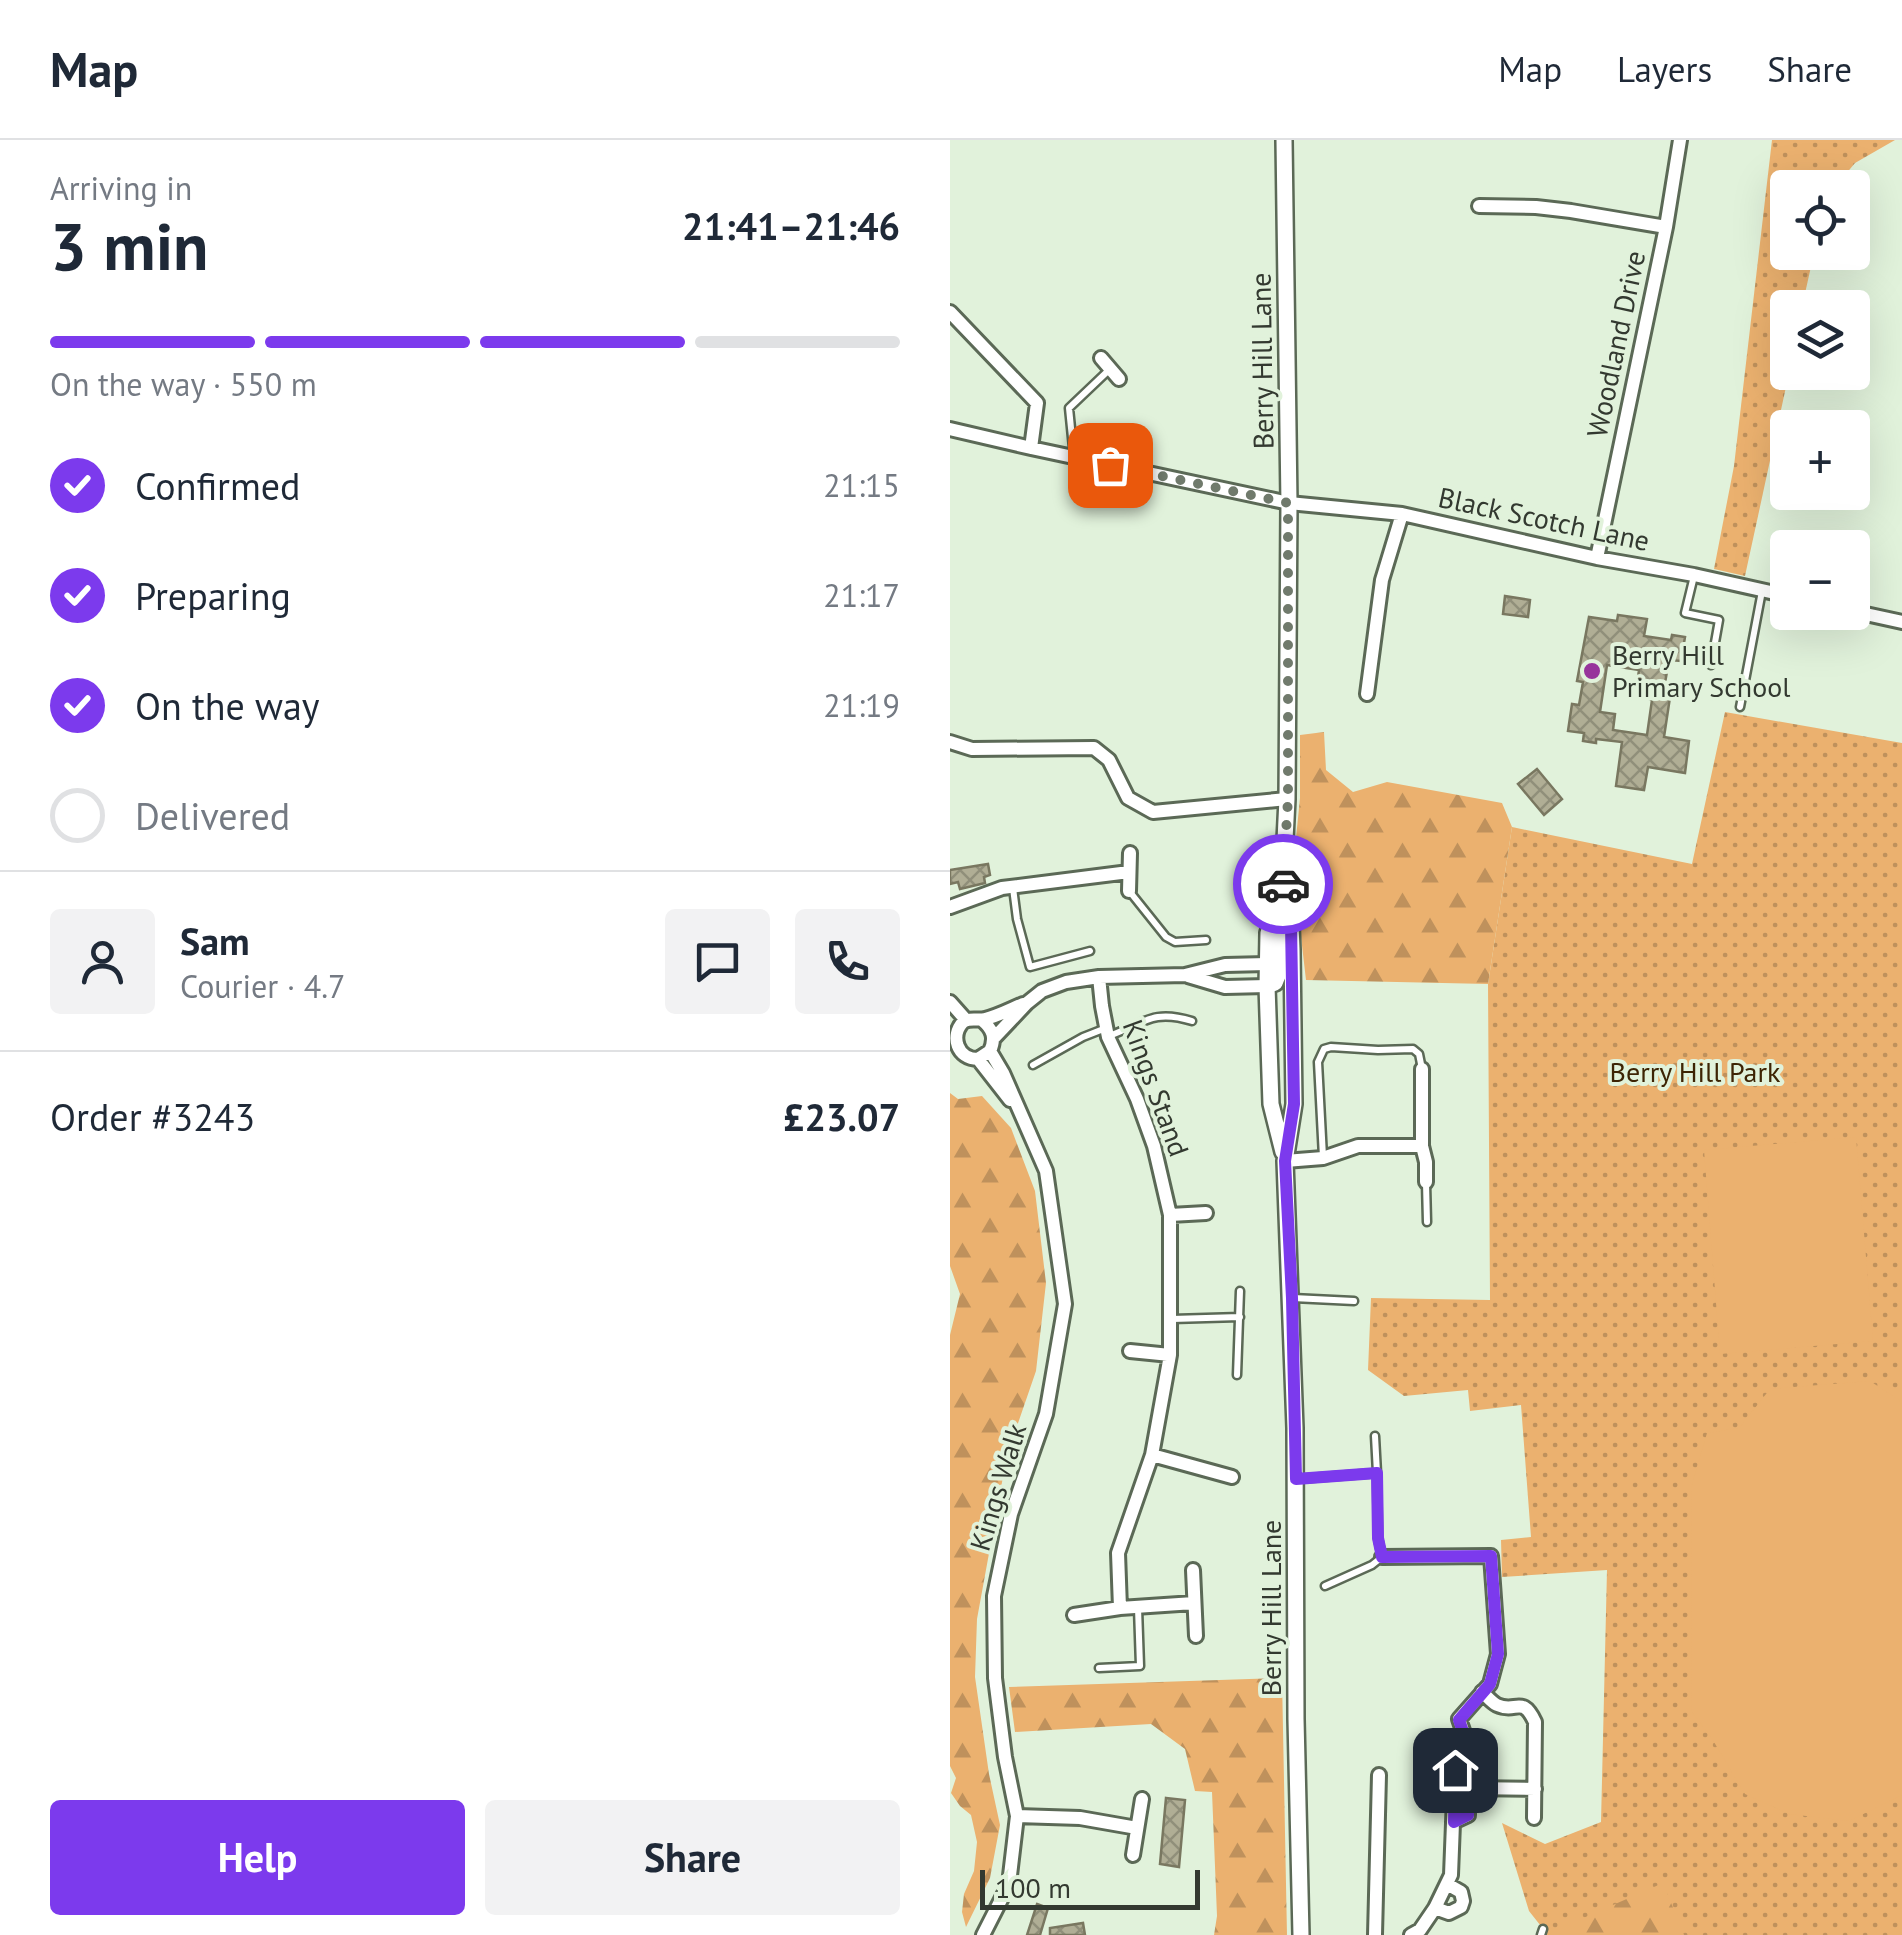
<!DOCTYPE html>
<html lang="en">
<head>
<meta charset="utf-8">
<style>
  :root { --surface:#fff; --page:#f2f2f3; --text:#1f2937; --muted:#747a83; --line:#e0e1e3; --accent:#7c3aed }
  body { margin:0; font-family:"PT Sans",sans-serif; background:var(--page); color:var(--text); height:100vh; display:flex; flex-direction:column; font-size:38px; white-space:nowrap }
  * { box-sizing:border-box; margin:0 }
  p { font-size:32px; color:var(--muted) }
  .icon { flex:none; width:55px; height:55px; fill:none; stroke:currentColor; stroke-width:2; stroke-linecap:round; stroke-linejoin:round }
  .map { position:relative; flex:1; overflow:hidden }
  .side { display:flex; flex-direction:column; background:var(--surface); width:950px }
  .side>* { flex:none }
  .controls { position:absolute; left:820px; top:30px; display:grid; gap:20px }
  .controls a { display:grid; place-items:center; width:100px; height:100px; border-radius:10px; background:var(--surface); box-shadow:0 10px 40px #0002; font-size:50px }
  .scale { position:absolute; left:30px; bottom:25px; width:220px; box-sizing:border-box; padding-left:10px; border:5px solid #333930; border-top:0; font-size:28px; line-height:35px; white-space:nowrap; color:#333930; -webkit-text-stroke:8px #e1f2db; paint-order:stroke }
  .pin { position:absolute; display:grid; place-items:center; width:85px; height:85px; color:#fff; margin:-42px; border-radius:20px; box-shadow:0 5px 15px #0006 }
  .courier { position:absolute; display:grid; place-items:center; width:100px; height:100px; margin:-50px; border:8px solid #7c3aed; border-radius:50%; background:#fff; color:#222; box-shadow:0 2px 12px #0007 }
  .overview em { font-style:normal; font-weight:700 }
  .overview div { display:flex; flex-direction:column-reverse }
  .overview { display:flex; align-items:center; justify-content:space-between; height:170px; padding:0 50px }
  h1 { font-size:65px; font-weight:700; line-height:75px }
  .bar { display:grid; grid-template-columns:repeat(4,1fr); gap:15px 10px; align-content:center; height:120px; padding:0 50px }
  .bar i { height:12px; border-radius:8px; background:var(--line) }
  .bar .selected { background:var(--accent) }
  .bar p { grid-column:span 4 }
  .line { display:flex; align-items:center; gap:25px; padding:0 50px; border-top:2px solid var(--line) }
  .line div { flex:1 }
  .round { display:grid; place-items:center; flex:none; width:105px; height:105px; border-radius:10px; background:var(--page) }
  ol { padding:0 50px; list-style:none }
  li { display:flex; align-items:center; gap:30px; height:110px }
  li p { margin-inline-start:auto }
  li .icon { padding:10px; border-radius:50%; background:var(--accent); color:#fff; stroke-width:4 }
  li:last-child { color:var(--muted) }
  li i { width:55px; height:55px; border:5px solid var(--line); border-radius:50% }
  .button { display:flex; gap:20px; margin-top:auto; padding:20px 50px }
  .button a { flex:1; height:115px; border-radius:10px; background:var(--accent); color:#fff; font-size:40px; font-weight:700; line-height:115px; text-align:center }
  .button a+a { background:var(--page); color:var(--text) }
  header { display:flex; align-items:center; gap:60px; box-sizing:border-box; height:140px; padding:0 50px; background:var(--surface); border-bottom:2px solid var(--line) }
  header strong { font-size:48px }
  nav { display:flex; gap:55px; margin-inline-start:auto; font-size:35px }
  main { display:flex; flex:1; min-height:0 }
  .map>svg:first-child { display:block }
  .green { fill:url(#green-dots) }
  .forest { fill:url(#forest-firs) }
  .pitch { fill:#ebb16f }
  .building { fill:url(#building-cross-hatch); stroke:#797760; stroke-width:2.5; fill-rule:evenodd }
  .lines { fill:none; stroke-linecap:round; stroke-linejoin:round }
  .service-casing { stroke:#5b6956; stroke-width:11 }
  .minor-casing { stroke:#5b6956; stroke-width:18 }
  .tertiary-casing { stroke:#5b6956; stroke-width:20 }
  .service { stroke:#fff; stroke-width:6 }
  .minor { stroke:#fff; stroke-width:12 }
  .tertiary { stroke:#fff; stroke-width:15 }
  .done { stroke:#707a6c; stroke-width:10; stroke-dasharray:0 18 }
  .route { stroke:#7c3aed; stroke-width:12 }
  .poi-dot { fill:#97349b; stroke:#e1f2db; stroke-width:4 }
  .labels { text-anchor:middle; stroke-width:8; stroke-linejoin:round; paint-order:stroke }
  .street-label { font-size:28px; fill:#333930; stroke:#e1f2db }
  .poi-label { font-size:28px; fill:#333930; stroke:#e1f2db; text-anchor:start }
  .park-label { font-size:28px; fill:#3d2404; stroke:#e1f2db }
</style>
</head>
<body>
<header>
<strong>Map</strong>
<nav><a>Map</a><a>Layers</a><a>Share</a></nav>
</header>
<main>
<section class="side">
<div class="overview"><div><h1>3 min</h1><p>Arriving in</p></div><em>21:41–21:46</em></div>
<div class="bar"><i class="selected"></i><i class="selected"></i><i class="selected"></i><i></i><p>On the way · 550 m</p></div>
<ol>
<li><svg class="icon" aria-label="check" viewBox="0 0 24 24"><path d="M5 12l5 5 9-10"/></svg>Confirmed<p>21:15</p></li>
<li><svg class="icon" aria-label="check" viewBox="0 0 24 24"><path d="M5 12l5 5 9-10"/></svg>Preparing<p>21:17</p></li>
<li><svg class="icon" aria-label="check" viewBox="0 0 24 24"><path d="M5 12l5 5 9-10"/></svg>On the way<p>21:19</p></li>
<li><i></i>Delivered</li>
</ol>
<div class="line" style="height:180px"><a class="round"><svg class="icon" aria-label="person" viewBox="0 0 24 24"><circle cx="12" cy="8" r="4"/><path d="M4 21q1-7 8-7t8 7"/></svg></a><div><b>Sam</b><p>Courier · 4.7</p></div><a class="round"><svg class="icon" aria-label="chat" viewBox="0 0 24 24"><path d="M4 5h16v11H9l-5 4z"/></svg></a><a class="round"><svg class="icon" aria-label="phone" viewBox="0 0 24 24"><path d="M5 4h4l2 5-3 2q2 4 5 5l2-3 5 2v4C11 20 4 13 5 4z"/></svg></a></div>
<div class="line" style="height:130px"><div>Order #3243</div><b>£23.07</b></div>
<div class="button"><a>Help</a><a>Share</a></div>
</section>
<div class="map">
<svg width="952" height="1795" viewBox="0 0 952 1795">
  <defs>
    <pattern id="green-dots" width="8" height="8" patternUnits="userSpaceOnUse" patternTransform="scale(2.5)"><rect width="8" height="8" fill="#ebb16f"/><path d="M2 2h.1M6 6h.1" fill="none" stroke="#bf915c" stroke-width="1.8" stroke-linecap="round"/></pattern>
    <pattern id="forest-firs" width="22" height="20" patternUnits="userSpaceOnUse" patternTransform="scale(2.5)"><rect width="22" height="20" fill="#ebb16f"/><path d="M5 1l3.5 6h-7zM16 11l3.5 6h-7z" fill="#bf915c"/></pattern>
    <pattern id="building-cross-hatch" width="8" height="8" patternUnits="userSpaceOnUse" patternTransform="scale(2.5)"><rect width="8" height="8" fill="#b0ae95"/><path d="M0 0l8 8M0 8l8-8" fill="none" stroke="#908f7a"/></pattern>
  </defs>
  <rect width="100%" height="100%" fill="#e1f2db"/>
  <path class="green" d="M822 0H945L905 23 885 47 838 48V112L864 113 852 167 838 168 839 233 795 436 764 429 784 326Z
    M775 572 952 603V1795H598L579 1771 552 1683 595 1704 651 1682 657 1430 552 1437 551 1400 581 1397 571 1265 520 1271 518 1250 454 1256 418 1230 421 1158 540 1160 538 844 562 687 742 724Z"/>
  <path class="forest" d="M374 592 376 630 403 652 437 642 552 663 562 687 538 844 356 840 343 728 350 658V595Z
    M0 953 8 959 32 956 61 988 85 1051 96 1143 86 1231 57 1315 27 1479 25 1537 39 1634 50 1685 40 1738 16 1787 12 1772 14 1754 24 1731 27 1702 21 1675 10 1666 1 1653 6 1638 0 1626V1195L10 1154 0 1126Z
    M332 1538 337 1795H264L267 1776 262 1652 245 1651 235 1609 201 1584 65 1592 59 1547Z
    M713 1743 734 1795H596L597 1794Z"/>
  <path class="pitch" d="M906 997 923 1201 770 1214 754 1010Z
    M920 1241 949 1260 952 1267V1655L899 1681 839 1674 795 1654 761 1597 742 1572 741 1348 757 1293 789 1288 820 1249Z"/>
  <path class="building" d="M555 456 580 460 578 477 553 474Z
    M668 475 697 479 694 496 721 500 722 495 735 497 731 521 719 520 715 543 722 544 714 597 739 601 735 633 698 627 694 650 666 646 672 602 646 599V603L633 601 634 593 618 591 622 564 629 565 633 542 627 541 639 477 667 481ZM657 525 689 530 686 551 694 553 693 558 702 560 697 595 663 590 665 574 650 572Z
    M587 629 612 659 594 675 568 644Z
    M38 724 40 735 34 737 35 743 10 749 8 742 0 744V730Z
    M216 1658 235 1660 229 1727 210 1724Z
    M87 1764 98 1768 90 1795H77Z
    M133 1783 135 1795H100V1788Z"/>
  <g class="lines">
    <defs>
      <path id="service" d="M124 318 119 268 160 229
        M744 436 735 473 769 480 761 525
        M790 567 812 451
        M63 748 67 779 80 827 140 811
        M180 752 216 797 225 802 256 800
        M159 896C194 883 203 869 242 881
        M83 925 133 897 156 888
        M373 1017 368 922 374 909 381 907 428 910 463 909 469 914 472 929
        M476 1043 477 1082
        M343 1158 404 1161
        M222 1179 290 1177
        M287 1235 290 1151
        M425 1296 427 1333
        M347 1339 427 1333 428 1398 432 1417 422 1425 375 1446
        M149 1528 190 1526 188 1468
        M591 1795 593 1789"/>
      <path id="minor" d="M529 66 586 67 621 71 716 87
        M0 172 87 263 81 308
        M151 218 169 239
        M0 289 81 308 339 363 452 374 647 418 744 435 838 456
        M647 418 716 87 730 0
        M902 471 952 482
        M417 554 432 440 452 374
        M0 602 22 609 144 608 159 620 178 658 203 672 337 659
        M179 751 180 713
        M0 767 52 748 179 732
        M238 836 275 847 317 846
        M149 837 152 866 158 897 187 959 204 1006 220 1075V1215L202 1315 168 1413 170 1468
        M0 862 16 880
        M32 880C43 889 46 898 40 911L28 919C7 919 0 896 13 882 20 877 28 881 35 879 48 876 61 869 73 864
        M44 898 77 863 92 851 116 842 149 837 235 835 275 825 317 824
        M28 919 60 960
        M472 1006 476 1022V1042
        M335 1021 373 1018 408 1006H472V929
        M220 1075 256 1073
        M180 1211 220 1215
        M202 1315 282 1337
        M432 1417 541 1416 548 1514 540 1544 509 1579 518 1605V1675L503 1682
        M243 1430 246 1496
        M124 1475 170 1468 244 1463
        M532 1552C537 1556 541 1562 547 1565 566 1574 572 1554 585 1582L584 1678
        M518 1648 585 1649
        M67 1676 130 1678 187 1688
        M183 1715 192 1659
        M485 1768 499 1773 511 1767 513 1761 511 1752 497 1744
        M33 1795 59 1744 67 1676 55 1617 45 1538 44 1456 61 1374 96 1274 115 1164 96 1031 53 933 40 911
        M425 1795 429 1635
        M461 1795 470 1790 485 1768 501 1735 505 1631"/>
      <path id="tertiary" d="M333 741 341 784 342 810 344 964 335 1021 345 1288 346 1579 351 1795
        M317 846 325 843 331 828 332 780
        M333 1012 321 964 317 846 318 793 333 741 337 659 339 363 334 0"/>
    </defs>
    <use href="#service" class="service-casing"/>
    <use href="#minor" class="minor-casing"/>
    <use href="#tertiary" class="tertiary-casing"/>
    <use href="#service" class="service"/>
    <use href="#minor" class="minor"/>
    <use href="#tertiary" class="tertiary"/>
  </g>
  <g class="lines">
    <path class="done" d="M160 325 338 363V659L333 744"/>
    <path class="route" d="M333 744 341 784 344 964 335 1021 342 1158 346 1339 427 1333 428 1398 432 1417 541 1416 548 1514 540 1544 509 1580 518 1606V1675L504 1682 505 1630"/>
  </g>
  <circle class="poi-dot" cx="642" cy="531" r="10"/>
  <g class="labels">
    <g class="street-label">
      <text transform="translate(666 204) rotate(-78)" y="10">Woodland Drive</text>
      <text transform="translate(312 221) rotate(-91)" y="10">Berry Hill Lane</text>
      <text transform="translate(594 379) rotate(12)" y="10">Black Scotch Lane</text>
      <text transform="translate(206 948) rotate(70)" y="10">Kings Stand</text>
      <text transform="translate(48 1347) rotate(-73)" y="10">Kings Walk</text>
      <text transform="translate(321 1468) rotate(-90)" y="10">Berry Hill Lane</text>
    </g>
    <g class="poi-label">
      <text x="662" y="525">Berry Hill<tspan x="662" dy="32">Primary School</tspan></text>
    </g>
    <g class="park-label">
      <text x="745" y="942">Berry Hill Park</text>
    </g>
  </g>
</svg>
<div class="controls">
<a><svg class="icon" aria-label="locate" viewBox="0 0 24 24"><circle cx="12" cy="12" r="6"/><path d="M12 2v4M12 18v4M2 12h4M18 12h4"/></svg></a>
<a><svg class="icon" aria-label="layers" viewBox="0 0 24 24"><path d="M12 4l9 5-9 5-9-5zM3 14l9 5 9-5"/></svg></a>
<a>+</a>
<a>−</a>
</div>
<div class="scale">100 m</div>
<div class="pin" style="left:160px;top:325px;background:#ea580c"><svg class="icon" aria-label="bag" viewBox="0 0 24 24"><path d="M5 8h14l-1 12H6zM9 8a3 3 0 0 1 6 0"/></svg></div>
<div class="pin" style="left:505px;top:1630px;background:#1f2937"><svg class="icon" aria-label="home" viewBox="0 0 24 24"><path d="M3 11l9-7 9 7M6 9v11h12V9"/></svg></div>
<div class="courier" style="left:333px;top:744px"><svg class="icon" aria-label="car" viewBox="0 0 24 24"><path d="M5 17H2v-5l4-1 3-4h7l3 4 3 1v5h-3M9 17h6M6 11h13"/><circle cx="7" cy="17" r="2"/><circle cx="17" cy="17" r="2"/></svg></div>
</div>
</main>
</body>
</html>
